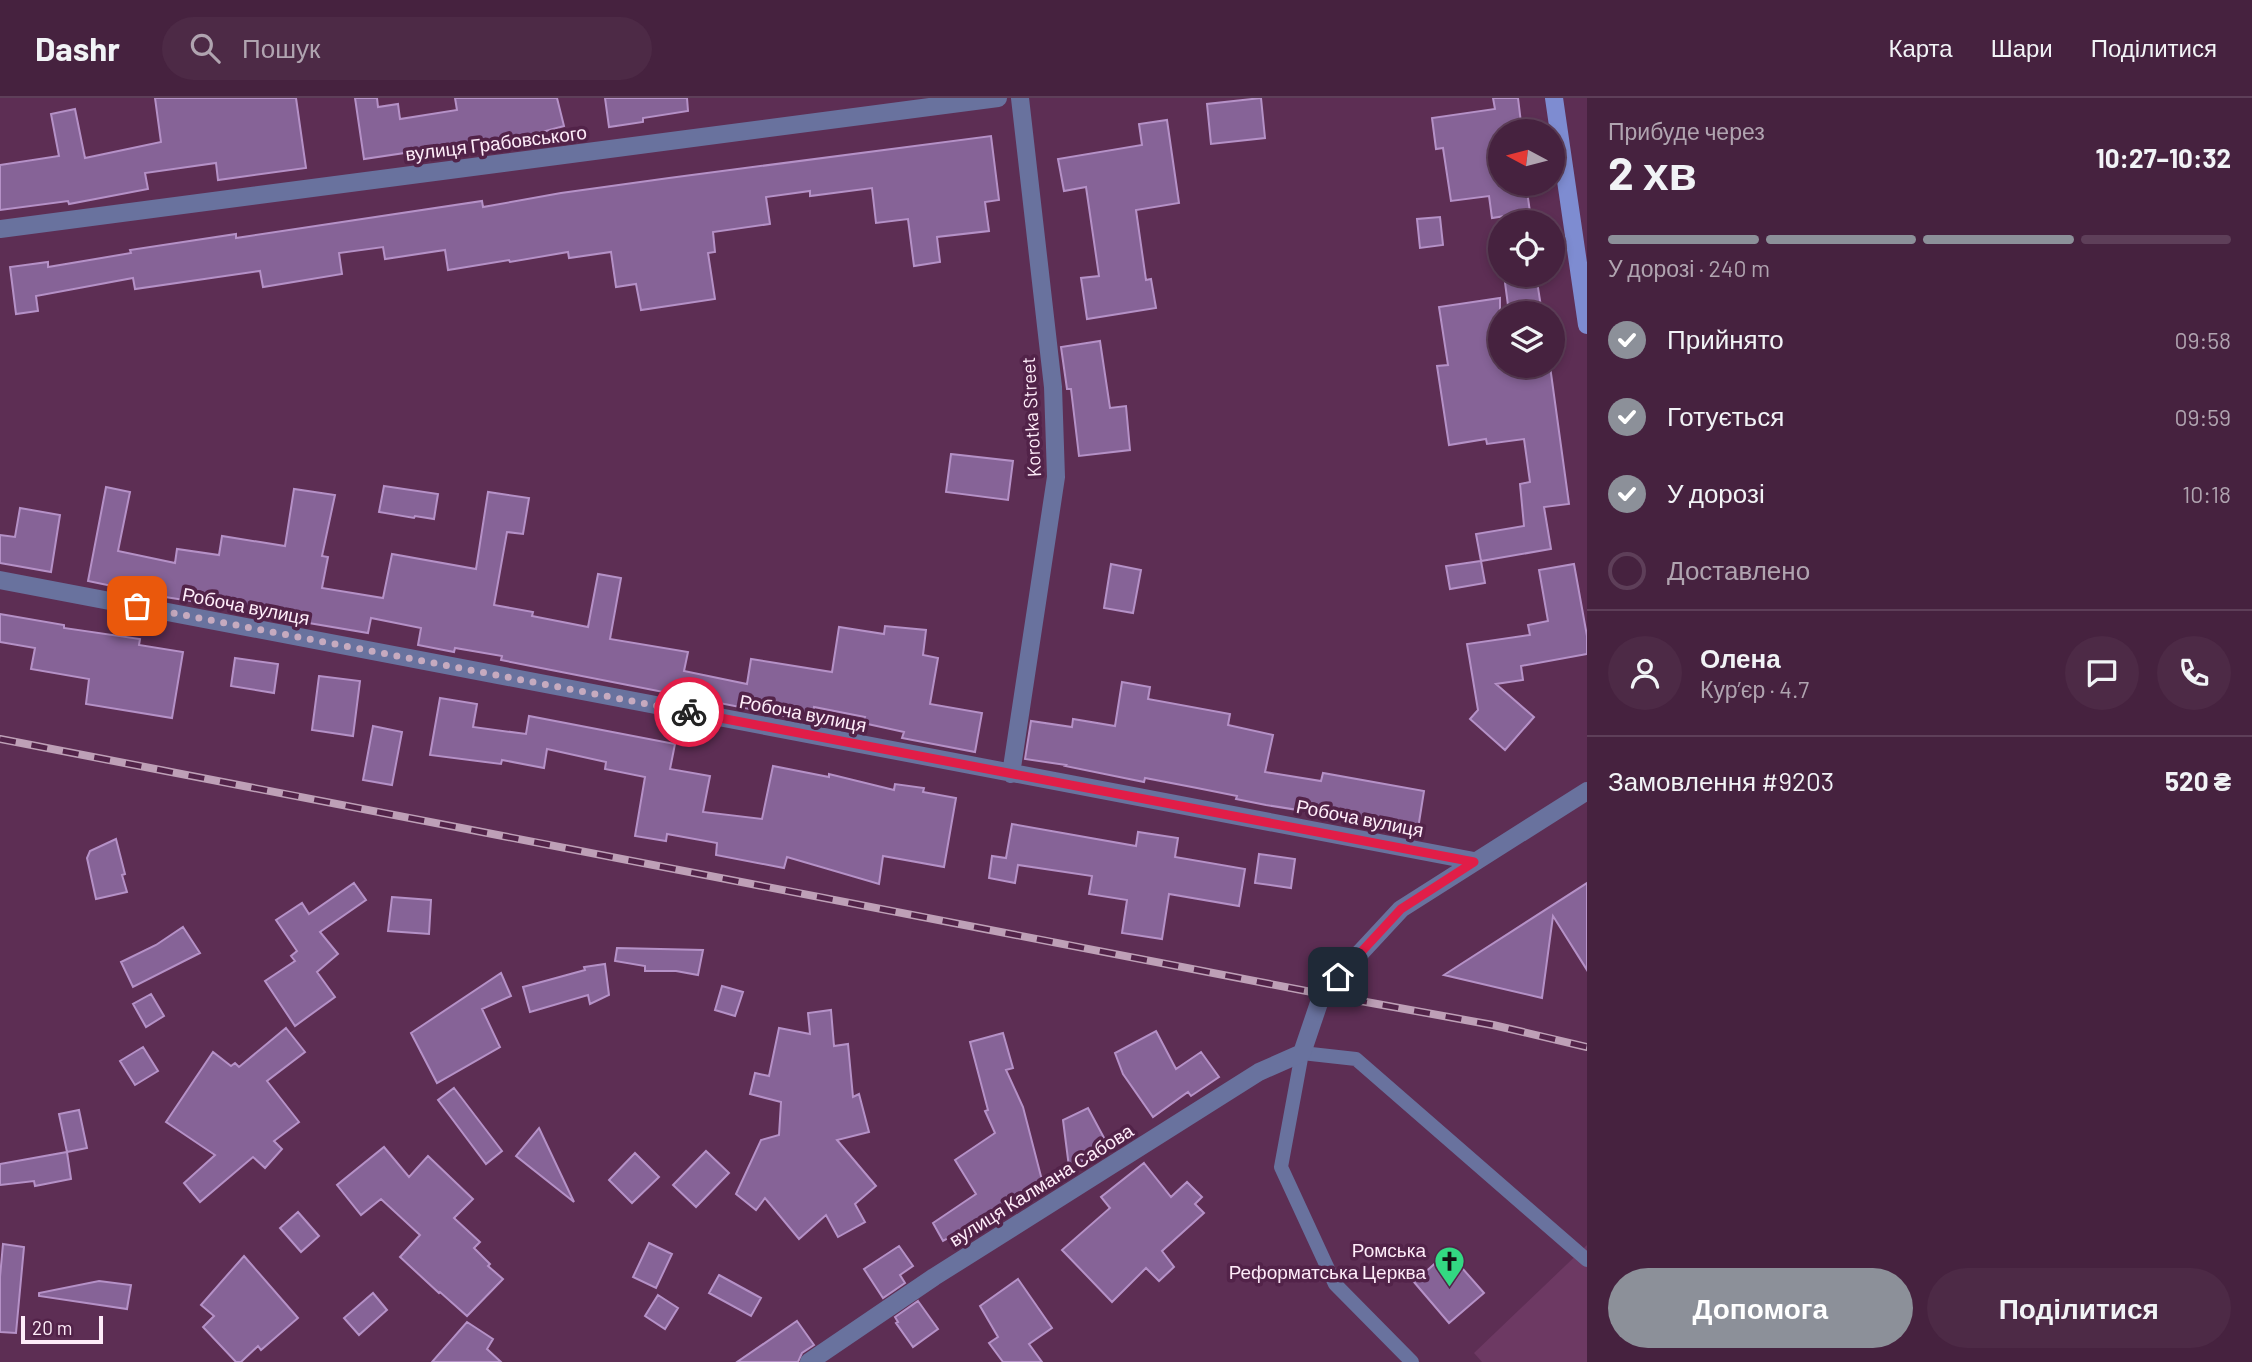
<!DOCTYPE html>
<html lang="uk">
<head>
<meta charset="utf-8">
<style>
  :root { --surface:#46223f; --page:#4d2a46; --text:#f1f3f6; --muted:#b0a4b0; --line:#5e3f59; --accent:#8c9099 }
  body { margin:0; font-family:Barlow,sans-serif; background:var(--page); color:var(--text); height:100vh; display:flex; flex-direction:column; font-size:26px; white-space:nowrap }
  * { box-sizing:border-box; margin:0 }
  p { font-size:23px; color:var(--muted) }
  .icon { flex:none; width:38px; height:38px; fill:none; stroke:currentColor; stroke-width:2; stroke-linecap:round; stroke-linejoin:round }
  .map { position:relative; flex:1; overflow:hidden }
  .drawer { display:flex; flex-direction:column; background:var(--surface); width:665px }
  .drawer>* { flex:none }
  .needle { width:46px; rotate:277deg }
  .fabs { position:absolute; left:1488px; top:21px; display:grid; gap:14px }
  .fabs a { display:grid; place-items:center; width:77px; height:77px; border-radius:50%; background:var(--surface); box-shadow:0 4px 10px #0003,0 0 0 2px var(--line); font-size:35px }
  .scale { position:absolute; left:21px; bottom:18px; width:82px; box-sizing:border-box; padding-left:7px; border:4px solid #feecf9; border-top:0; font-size:19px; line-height:24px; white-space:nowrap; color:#feecf9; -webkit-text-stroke:5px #522349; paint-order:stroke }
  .pin { position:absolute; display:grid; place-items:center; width:60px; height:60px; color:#fff; margin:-30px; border-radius:14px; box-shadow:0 4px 10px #0006 }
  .courier { position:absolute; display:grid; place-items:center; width:70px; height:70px; margin:-35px; border:5px solid #e11d48; border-radius:50%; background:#fff; color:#222; box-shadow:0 2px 9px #0007 }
  .summary em { font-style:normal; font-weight:700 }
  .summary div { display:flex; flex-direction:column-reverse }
  .summary { display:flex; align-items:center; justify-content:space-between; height:119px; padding:0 21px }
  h1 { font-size:46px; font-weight:700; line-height:52px }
  .bar { display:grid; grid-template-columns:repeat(4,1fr); gap:10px 7px; align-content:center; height:84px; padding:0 21px }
  .bar i { height:9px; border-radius:5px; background:var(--line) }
  .bar .on { background:var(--accent) }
  .bar p { grid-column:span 4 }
  .line { display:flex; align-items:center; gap:18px; padding:0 21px; border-top:2px solid var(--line) }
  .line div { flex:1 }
  .round { display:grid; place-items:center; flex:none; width:74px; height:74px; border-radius:37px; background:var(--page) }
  ol { padding:0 21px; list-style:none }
  li { display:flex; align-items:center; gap:21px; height:77px }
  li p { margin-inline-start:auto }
  li .icon { padding:7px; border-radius:50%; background:var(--accent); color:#fff; stroke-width:4 }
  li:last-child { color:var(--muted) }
  li i { width:38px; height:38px; border:4px solid var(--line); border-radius:50% }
  .button { display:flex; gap:14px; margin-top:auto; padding:14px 21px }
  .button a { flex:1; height:80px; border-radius:42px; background:var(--accent); color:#fff; font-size:28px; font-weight:700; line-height:80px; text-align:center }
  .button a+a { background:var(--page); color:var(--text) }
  header { display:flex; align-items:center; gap:42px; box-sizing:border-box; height:98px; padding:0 35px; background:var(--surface); border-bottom:2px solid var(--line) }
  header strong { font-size:33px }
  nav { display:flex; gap:38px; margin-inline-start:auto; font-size:24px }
  .search { width:490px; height:63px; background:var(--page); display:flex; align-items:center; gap:18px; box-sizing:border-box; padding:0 24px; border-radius:38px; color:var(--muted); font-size:26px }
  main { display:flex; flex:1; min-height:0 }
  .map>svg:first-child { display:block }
  .built { fill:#6d3963 }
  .building { fill:#866397; stroke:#b591c7; stroke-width:2 }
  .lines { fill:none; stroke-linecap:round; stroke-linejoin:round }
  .lane { stroke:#69729e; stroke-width:14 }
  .street { stroke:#69729e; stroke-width:18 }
  .secondary { stroke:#7e8cd1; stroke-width:18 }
  .rail-casing { stroke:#bea0b7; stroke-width:8 }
  .rail { stroke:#522349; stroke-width:5; stroke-dasharray:16; stroke-linecap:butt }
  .done { stroke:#c6aabf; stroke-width:7; stroke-dasharray:0 12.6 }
  .route { stroke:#e11d48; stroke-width:9 }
  .labels { text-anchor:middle; stroke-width:7; stroke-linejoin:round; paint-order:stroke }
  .street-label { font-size:19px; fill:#feecf9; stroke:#522349 }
  .poi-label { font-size:19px; fill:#feecf9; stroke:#522349; text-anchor:end }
</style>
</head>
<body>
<header>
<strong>Dashr</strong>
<div class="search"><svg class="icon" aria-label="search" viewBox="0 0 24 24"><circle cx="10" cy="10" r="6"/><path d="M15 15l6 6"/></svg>Пошук</div>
<nav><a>Карта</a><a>Шари</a><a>Поділитися</a></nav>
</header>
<main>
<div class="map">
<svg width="1587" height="1264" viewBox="0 0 1587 1264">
  <rect width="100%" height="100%" fill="#5d2e54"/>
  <path class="built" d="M1587 1147V1264H1482L1474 1255Z"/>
  <path class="building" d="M155 0H296L306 70 218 82 216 65 145 75 148 91 69 106 68 103 0 112V67L59 58 51 16 75 11 85 60 161 44Z
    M355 0H377L378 9 398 6 400 21 457 12 455 0H557L564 28 513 42 512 39 364 61Z
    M605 0H687L688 13 643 20V24L609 29Z
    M1261 0 1265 40 1211 46 1207 6Z
    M1493 0H1518L1522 33H1500V86H1526L1530 114 1492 120 1489 98 1451 103 1443 50 1436 51 1432 20 1495 11Z
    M1167 22 1179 105 1136 112 1146 182 1151 181 1156 210 1087 221 1081 180 1099 178 1086 89 1064 93 1058 61 1142 47 1139 26Z
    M991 38 999 102 985 104 989 133 937 139 940 164 914 168 908 121 876 125 872 90 810 98V93L766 99 770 126 713 134 715 154 708 155 715 201 641 212 636 186 616 189 611 154 569 160 568 154 510 164 509 162 448 172 445 152 385 161 383 149 339 155 342 176 263 189 260 173 135 191 133 180 36 198 38 213 16 216 10 169 48 164V169L131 155 130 152 236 136V140L482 103 483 109 561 95 669 80Z
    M1440 119 1443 147 1420 150 1417 121Z
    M1504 177H1536L1542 215H1509Z
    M1500 200V268H1550L1569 406 1544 409 1551 451 1481 463 1476 436 1524 428 1520 386 1530 384 1524 341 1487 346 1486 341 1449 347 1437 268 1448 267 1439 209Z
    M1100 243 1110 310 1126 308 1130 352 1079 358 1071 291H1067L1061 249Z
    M951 356 1013 363 1008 402 946 394Z
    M384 388 438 396 434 421 415 418 414 420 379 414Z
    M106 389 130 394 118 453 175 465 177 451 219 457 222 438 285 448 294 391 335 397 322 458 328 459 322 490 383 500 392 456 476 471 488 394 529 400 523 436 507 434 494 507 533 514 532 518 588 529 598 476 621 480 610 541 688 554 684 573 747 586 751 561 832 574 839 529 884 536 885 528 926 532 923 557 938 560 930 606 982 615 975 654 902 640 904 634 863 625 865 619 814 609 811 623 541 570 501 562 502 558 455 550 454 554 418 547 421 530 371 520 368 535 249 515V512L165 499 88 483Z
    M20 410 60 417 51 474 0 465V437L15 439Z
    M1481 463 1485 485 1450 491 1446 468Z
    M1111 466 1141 472 1133 515 1104 510Z
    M1574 466 1587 538V556L1521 568 1523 582 1496 586 1534 619 1505 652 1470 621 1478 612 1467 546 1530 537 1528 527 1548 523 1539 472Z
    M0 516 64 527V530L140 541 139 547 183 554 172 620 86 606 89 581 31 571 35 550 0 544Z
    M235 560 278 566 274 595 231 588Z
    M319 578 360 583 353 638 312 632Z
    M1122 584 1150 589 1148 601 1230 616 1228 627 1273 637 1265 674 1321 683 1323 675 1424 693 1418 731 1266 707 1236 701 1237 698 1197 690 1145 680 1144 684 1065 668 1066 667 1025 661 1031 623 1072 629 1073 621 1115 628Z
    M440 600 477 606 473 629 526 636 529 618 675 646 670 671 710 678 703 714 762 721 773 668 829 679V676L894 692 895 686 924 690 923 694 956 700 944 769 883 758 879 786 787 759 784 770 716 757 717 745 667 736 666 743 635 738 645 679 605 671 606 664 547 651 544 670 502 662 501 666 430 657Z
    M373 628 402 634 392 687 363 682Z
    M1012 726 1136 748 1138 734 1178 740 1175 759 1245 771 1239 808 1169 796 1162 841 1122 835 1127 802 1089 796 1092 778 1018 767 1015 785 989 780 992 758 1006 760Z
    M116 741 125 776 122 777 127 794 96 801 87 760 90 753Z
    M1259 756 1295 761 1291 790 1255 785Z
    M354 785 366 802 320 834 338 856 317 874 335 899 295 928 265 883 295 863 291 858 297 853 276 822 302 805 309 816Z
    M1587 785V872L1553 818 1542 900 1444 877Z
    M392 799 431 802 429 836 388 833Z
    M183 829 200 855 133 889 121 864 156 847Z
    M617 850 703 852 698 877 676 873H645V868L615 863Z
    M605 866 609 897 590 906 588 897 530 914 523 889 585 872 584 869Z
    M501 875 511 898 482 911 500 949 437 985 411 935Z
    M722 888 743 894 735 918 715 912Z
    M151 896 164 918 146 929 133 906Z
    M831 912 834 948 848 946 853 999 859 996 869 1034 837 1042 876 1088 855 1106 865 1124 838 1139 826 1117 799 1141 765 1100 756 1112 736 1096 761 1042 779 1037 781 1004 750 996 755 975 769 978 779 930 810 936 808 915Z
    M286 930 305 954 267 983 299 1024 274 1043 282 1051 265 1070 253 1059 200 1104 184 1085 215 1057 166 1024 213 954 231 968 235 965 239 969Z
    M1156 933 1176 971 1201 954 1219 979 1191 998 1188 994 1153 1019 1123 976 1115 955Z
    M1003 935 1013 970 1006 972 1023 1009 1044 1090 1018 1106 1017 1105 990 1119 967 1138 963 1132 943 1143 933 1125 976 1096 955 1062 995 1035 985 1013 988 1012 970 944Z
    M143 949 158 973 135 987 120 963Z
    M454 990 502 1053 486 1066 438 1002Z
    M1088 1010 1110 1051 1069 1069 1063 1022Z
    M79 1012 87 1050 67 1054 59 1016Z
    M539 1030 574 1104 516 1058Z
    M384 1049 409 1079 428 1058 473 1101 454 1120 480 1144 474 1150 490 1166 488 1168 503 1181 467 1218 440 1194 439 1195 400 1159 420 1137 381 1101 361 1117 337 1087Z
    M706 1053 729 1075 696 1109 673 1087Z
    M67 1054 71 1081 35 1088 34 1083 0 1087V1066Z
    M635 1055 659 1079 632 1105 609 1082Z
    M1144 1065 1171 1099 1187 1084 1202 1099 1195 1106 1204 1115 1162 1153 1174 1169 1159 1183 1146 1170 1112 1204 1062 1152 1110 1110 1101 1099Z
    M298 1114 319 1138 301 1154 280 1130Z
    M649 1145 672 1156 656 1190 633 1179Z
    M3 1146 24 1149 16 1235 0 1234V1179Z
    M899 1148 913 1168 900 1177 905 1185 883 1200 864 1171Z
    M1448 1154 1484 1195 1449 1225 1414 1184Z
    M244 1158 298 1220 261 1252 258 1248 241 1264H236L203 1229 214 1218 201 1207Z
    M719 1177 761 1200 751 1218 709 1195Z
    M1018 1181 1052 1230 1029 1246 1042 1264H1003L989 1245 998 1239 980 1208Z
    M99 1183 131 1187 127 1211 39 1198V1195Z
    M373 1195 387 1212 359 1237 344 1220Z
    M658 1197 678 1210 665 1231 645 1218Z
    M918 1203 938 1231 913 1249 896 1225 898 1224 895 1219Z
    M797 1223 814 1247 802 1255 798 1264H737Z
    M467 1224 493 1241 487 1251 501 1264H432Z"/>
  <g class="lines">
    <path class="lane" d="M1412 1264 1335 1186 1281 1069 1302 955 1356 961 1587 1162"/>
    <path class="street" d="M0 131 998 0
      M0 482 1474 763
      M1011 676 1056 379 1053 289 1020 0
      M809 1264 934 1179 1259 974 1302 955 1322 896 1401 811 1587 693"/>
    <path class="secondary" d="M1554 0 1587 227"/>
    <defs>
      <path id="rail" d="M0 641 1322 896 1493 927 1587 949"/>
    </defs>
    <use href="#rail" class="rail-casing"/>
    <use href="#rail" class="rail"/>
  </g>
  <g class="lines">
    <path class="done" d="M137 508 689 614"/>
    <path class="route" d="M689 614 1474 764 1401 811 1338 879"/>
  </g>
  <defs>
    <symbol id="church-pin" viewBox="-11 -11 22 30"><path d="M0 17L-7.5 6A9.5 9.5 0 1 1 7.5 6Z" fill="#33d882" stroke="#522349"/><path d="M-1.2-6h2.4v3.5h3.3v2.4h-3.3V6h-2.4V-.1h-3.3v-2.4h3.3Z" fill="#111"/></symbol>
  </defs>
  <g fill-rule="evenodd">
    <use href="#church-pin" x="1432" y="1146" width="35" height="47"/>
  </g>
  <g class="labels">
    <g class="street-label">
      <text transform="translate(496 45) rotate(-7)" y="7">вулиця Грабовського</text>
      <text transform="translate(1031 319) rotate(-93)" y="7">Korotka Street</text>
      <text transform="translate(246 508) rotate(11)" y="7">Робоча вулиця</text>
      <text transform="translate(803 615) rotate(11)" y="7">Робоча вулиця</text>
      <text transform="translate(1360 720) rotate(11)" y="7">Робоча вулиця</text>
      <text transform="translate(1041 1087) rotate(-32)" y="7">вулиця Калмана Сабова</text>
    </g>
    <g class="poi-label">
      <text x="1426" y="1159">Ромська<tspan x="1426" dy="22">Реформатська Церква</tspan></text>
    </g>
  </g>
</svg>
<div class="fabs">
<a><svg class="needle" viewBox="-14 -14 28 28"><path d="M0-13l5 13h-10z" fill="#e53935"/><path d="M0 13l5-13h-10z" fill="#b0a4b0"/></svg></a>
<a><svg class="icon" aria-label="locate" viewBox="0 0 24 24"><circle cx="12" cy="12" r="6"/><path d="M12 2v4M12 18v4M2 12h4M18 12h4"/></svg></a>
<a><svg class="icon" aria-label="layers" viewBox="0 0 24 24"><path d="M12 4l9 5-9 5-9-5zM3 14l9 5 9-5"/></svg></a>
</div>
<div class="scale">20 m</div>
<div class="pin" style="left:137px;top:508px;background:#ea580c"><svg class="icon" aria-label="bag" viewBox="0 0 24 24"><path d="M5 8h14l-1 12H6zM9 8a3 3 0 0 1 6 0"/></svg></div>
<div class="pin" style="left:1338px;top:879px;background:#1f2937"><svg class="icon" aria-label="home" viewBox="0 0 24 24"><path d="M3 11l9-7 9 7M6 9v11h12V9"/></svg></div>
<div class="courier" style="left:689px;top:614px"><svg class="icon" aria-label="bike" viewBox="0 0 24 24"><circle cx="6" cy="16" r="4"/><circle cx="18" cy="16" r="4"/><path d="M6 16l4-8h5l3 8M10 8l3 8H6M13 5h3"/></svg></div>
</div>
<section class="drawer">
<div class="summary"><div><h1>2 хв</h1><p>Прибуде через</p></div><em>10:27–10:32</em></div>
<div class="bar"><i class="on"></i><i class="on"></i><i class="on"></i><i></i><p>У дорозі · 240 m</p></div>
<ol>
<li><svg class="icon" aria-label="check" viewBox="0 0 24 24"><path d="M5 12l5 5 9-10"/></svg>Прийнято<p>09:58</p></li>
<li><svg class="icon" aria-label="check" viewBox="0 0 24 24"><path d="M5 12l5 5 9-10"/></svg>Готується<p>09:59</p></li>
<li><svg class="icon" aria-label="check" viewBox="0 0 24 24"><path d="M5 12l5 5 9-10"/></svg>У дорозі<p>10:18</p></li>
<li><i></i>Доставлено</li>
</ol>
<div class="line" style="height:126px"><a class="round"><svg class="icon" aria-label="person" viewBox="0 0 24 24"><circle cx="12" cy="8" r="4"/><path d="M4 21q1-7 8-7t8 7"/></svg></a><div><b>Олена</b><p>Кур’єр · 4.7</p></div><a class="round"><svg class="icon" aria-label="chat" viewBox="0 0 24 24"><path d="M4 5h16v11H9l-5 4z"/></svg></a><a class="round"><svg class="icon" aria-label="phone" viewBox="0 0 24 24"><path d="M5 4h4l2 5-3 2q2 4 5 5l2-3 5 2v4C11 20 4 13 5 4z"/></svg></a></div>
<div class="line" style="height:91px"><div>Замовлення #9203</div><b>520 ₴</b></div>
<div class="button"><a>Допомога</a><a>Поділитися</a></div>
</section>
</main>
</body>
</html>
